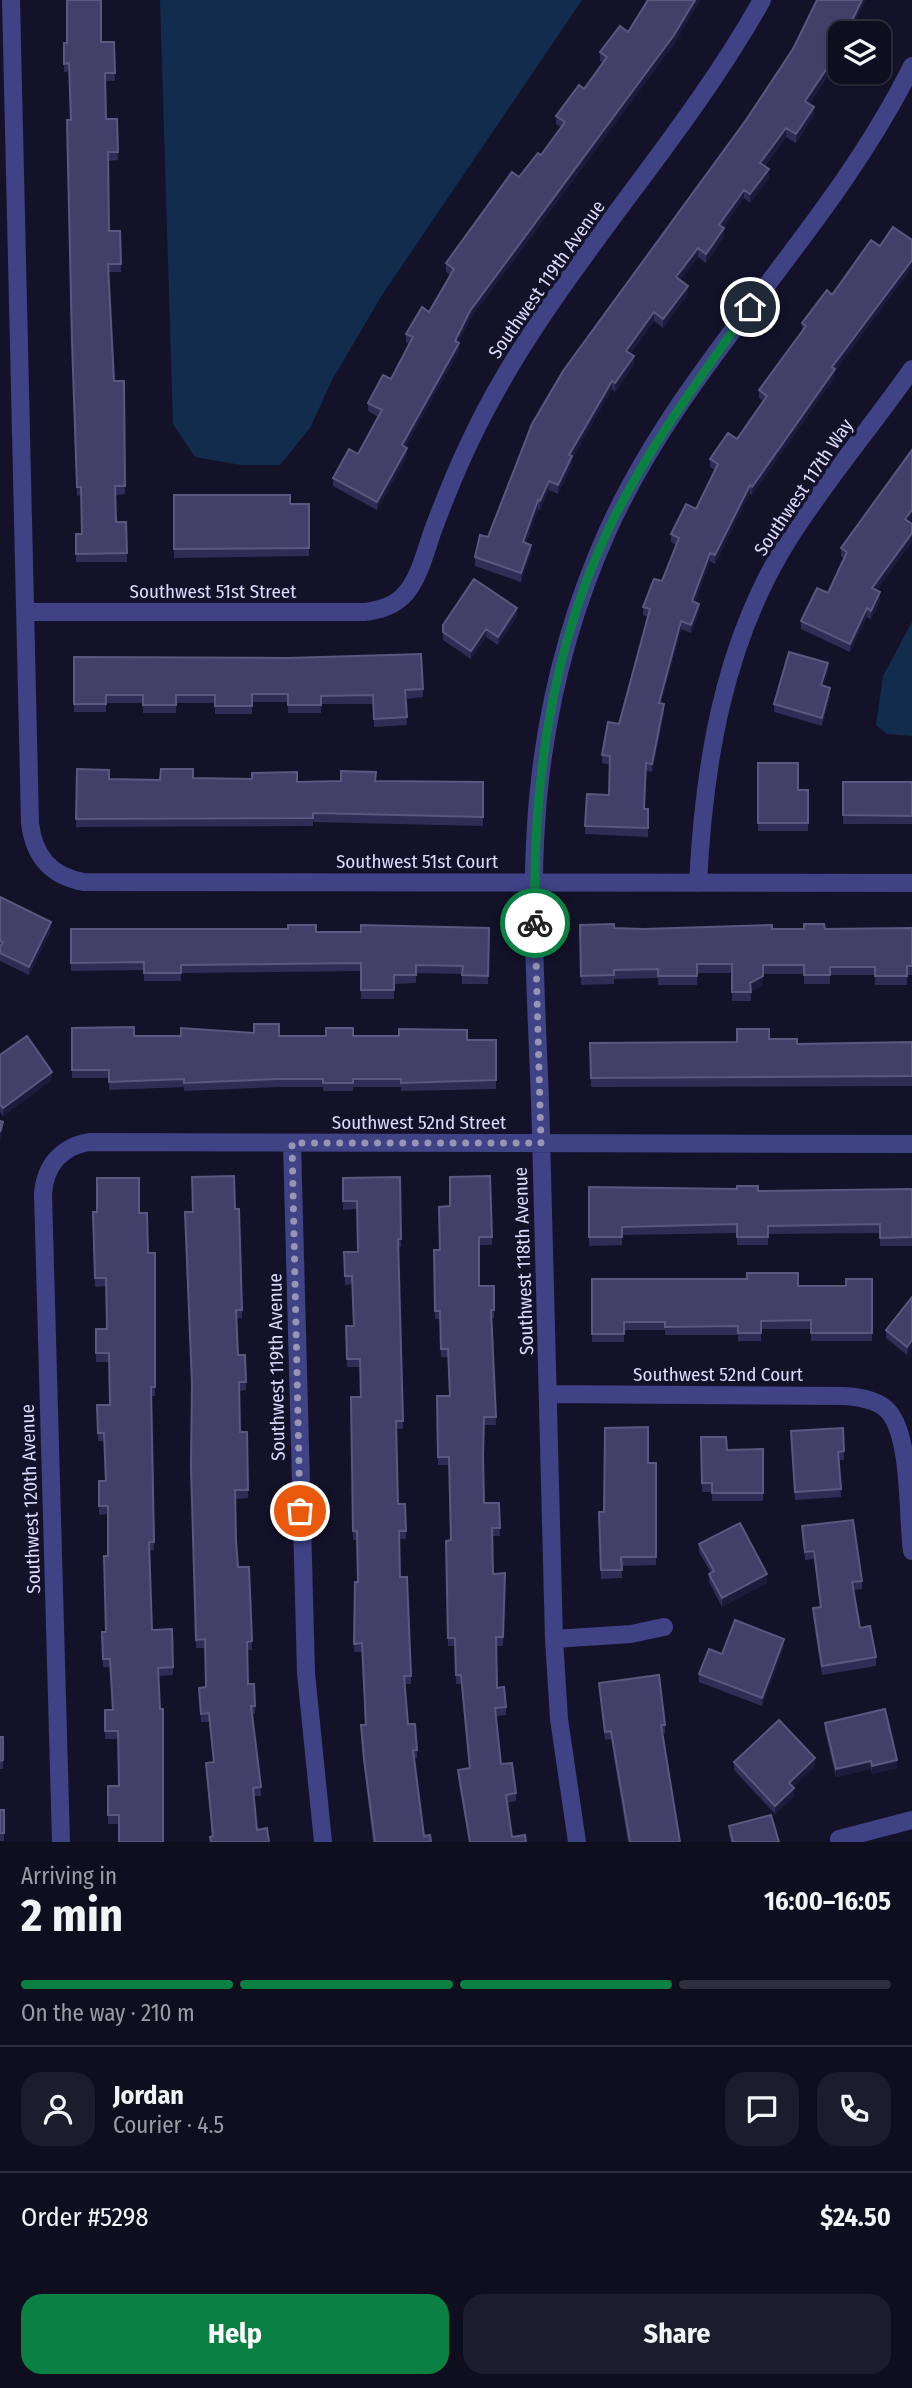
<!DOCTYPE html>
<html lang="en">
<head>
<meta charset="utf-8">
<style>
  :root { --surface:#0f0e1f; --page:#1d1c2c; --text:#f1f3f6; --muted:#9b9ca4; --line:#2f2e3d; --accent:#0b8043 }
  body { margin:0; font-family:"Fira Sans Condensed",sans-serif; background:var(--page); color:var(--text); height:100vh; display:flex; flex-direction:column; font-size:26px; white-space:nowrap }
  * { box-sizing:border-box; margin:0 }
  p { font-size:23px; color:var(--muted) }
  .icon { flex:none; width:38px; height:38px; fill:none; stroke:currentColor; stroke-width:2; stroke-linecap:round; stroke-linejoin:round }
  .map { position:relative; height:1842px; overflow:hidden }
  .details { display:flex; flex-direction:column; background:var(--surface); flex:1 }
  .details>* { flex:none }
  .tools { position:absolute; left:828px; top:21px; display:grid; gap:14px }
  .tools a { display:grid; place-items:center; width:63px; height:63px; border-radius:14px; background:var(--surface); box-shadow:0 2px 5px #0004,0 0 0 2px var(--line); font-size:35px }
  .pin { position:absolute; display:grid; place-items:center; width:60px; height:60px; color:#fff; margin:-30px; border:4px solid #fff; border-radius:50%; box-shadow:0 2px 7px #0007 }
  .courier { position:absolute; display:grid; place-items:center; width:70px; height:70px; margin:-35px; border:5px solid #0b8043; border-radius:50%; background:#fff; color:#222; box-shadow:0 2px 9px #0007 }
  .summary em { font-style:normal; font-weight:700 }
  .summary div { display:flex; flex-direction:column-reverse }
  .summary { display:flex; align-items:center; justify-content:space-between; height:119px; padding:0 21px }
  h1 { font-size:46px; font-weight:700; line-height:52px }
  .bar { display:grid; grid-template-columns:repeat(4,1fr); gap:10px 7px; align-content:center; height:84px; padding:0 21px }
  .bar i { height:9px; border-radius:5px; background:var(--line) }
  .bar .active { background:var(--accent) }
  .bar p { grid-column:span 4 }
  .line { display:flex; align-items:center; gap:18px; padding:0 21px; border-top:2px solid var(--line) }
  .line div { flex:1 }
  .round { display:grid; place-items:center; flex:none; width:74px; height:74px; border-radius:21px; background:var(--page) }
  .primary-button { display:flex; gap:14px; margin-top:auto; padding:14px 21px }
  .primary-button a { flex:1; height:80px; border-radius:21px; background:var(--accent); color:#fff; font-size:28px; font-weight:700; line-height:80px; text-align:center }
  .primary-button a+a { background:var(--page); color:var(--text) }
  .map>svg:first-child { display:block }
  .water { fill:#122c4d }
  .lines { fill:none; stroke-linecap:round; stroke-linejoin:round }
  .minor { stroke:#3f4285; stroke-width:18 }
  .wall { fill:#312c56 }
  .shaded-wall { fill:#1e1a3c }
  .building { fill:#433f68; stroke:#5b577f; stroke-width:2 }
  .done { stroke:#9695b3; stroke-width:7; stroke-dasharray:0 12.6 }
  .route { stroke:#0b8043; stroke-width:9 }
  .labels { text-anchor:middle; stroke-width:7; stroke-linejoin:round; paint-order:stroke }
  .street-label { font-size:19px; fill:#dcdbfd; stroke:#141229 }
</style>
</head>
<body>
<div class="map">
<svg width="912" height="1842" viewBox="0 0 912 1842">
  <rect width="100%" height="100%" fill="#141229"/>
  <path class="water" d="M160 0H582L382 295 332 380 310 428 280 465H241L195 457 173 424Z
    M912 622V736L887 734 876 725 883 676Z"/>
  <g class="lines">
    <path class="minor" d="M11 0 30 823C34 856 50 876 84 882L912 883
      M25 612H364C380 610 395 606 406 593 420 576 426 550 433 530 446 495 460 461 477 427 553 274 678 150 762 0
      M698 883C704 762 724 641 790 537 827 479 872 426 912 369
      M292 1143 306 1673 323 1842
      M548 1394 844 1396C858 1397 874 1399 885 1408 912 1430 907 1517 912 1551
      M554 1639 631 1634 664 1627
      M839 1839 912 1820
      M61 1842 43 1194C45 1166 61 1147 89 1142L912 1144
      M577 1842 559 1719 554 1639C550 1470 545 1302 541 1134 538 1009 525 880 543 756 554 678 576 601 608 530 685 360 830 232 912 66"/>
  </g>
  <path class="wall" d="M644 0H700L674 44 470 319 458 343 459 351 405 447 407 457 377 510 333 486V478L358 454 378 417 368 411V403L391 379 409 344 406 342V334L429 312 450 275 446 272V263L519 177 541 155 562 128 556 124V116L584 89 603 63 600 61V52L628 32 647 1Z
    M840 33 839 73 832 70 809 104 814 115 796 143 786 137 765 166 769 178 750 203 744 198 723 228 724 237 706 263 698 257 680 280 688 294 663 328 654 321 631 353 634 365 615 392 612 389 572 459V465L558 494 549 490 540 510 538 509 526 543 531 553 521 582 475 566V557L488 537Z
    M114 42 115 81H105L106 119H117L118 160 108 161 109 231H120L121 272H108L114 381H124L125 494 116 495V522H126L127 562H76V534H82L81 495 77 496 72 350 70 120 69 71 64 72V51L67 43Z
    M827 290 835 377 752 495 750 493 715 564 710 561 695 602 699 612 691 633 681 629 661 703 664 712 652 772 646 771 644 809H648V837L585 834 587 794 609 795 610 765 602 763V755L619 724 648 617 643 615V607L662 581 676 545 671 542V534L696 509 715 470 710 467V459L737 439 763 401 759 398V390L802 331V323Z
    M912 450V518L909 522 912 542 876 590 880 601 871 619 867 617 850 652 801 629V621L828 593 844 559 841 556V548Z
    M174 495 290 504H309V556L174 558Z
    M517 616 498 645 486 637 471 659 443 640V625Z
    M74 657 423 689V697L405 699 407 725 374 727 373 704H321V713H288V702H252V714H215V703H176V713H143V703H106V712H74Z
    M828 672 823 686 830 696 822 726 774 712V704Z
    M758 763 798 790H808V831H758Z
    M77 769 109 779 160 780 193 778 252 779 297 782H483V826L313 822V826L76 827Z
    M843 782H912V824H843Z
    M0 897 51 930 29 975 0 961Z
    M580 925 614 928 825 929 912 928V975H907V985H875V975H830V984H804V974H763V985L751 991V1001H732V973H697V985H658V978L614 979V984L581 985Z
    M489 928 488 984H462V974L416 973V983L394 984V999H361V971L181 973V981H144V970L71 971V929L316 932Z
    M72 1028 134 1036H353L467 1040H496V1089L401 1091V1087H353V1091H323V1087H278L184 1091V1087L109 1090V1078H72Z
    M769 1039 797 1044 912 1042V1086L591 1087 590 1043 737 1042Z
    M0 1055 52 1080 3 1116 0 1112Z
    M490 1176 492 1245H479V1286H494V1318H492L496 1425H484L483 1460 484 1503H499L500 1536H492L493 1574 505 1573 503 1646H496L497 1688 506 1707V1715L496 1716 501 1764 516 1793V1801L507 1803 512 1837 526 1842H469L458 1778V1770L469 1768 461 1684H456L455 1646H448L446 1541 451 1540 449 1465H438L437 1396H450L448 1357H441L440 1319H435L434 1250H440L450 1206Z
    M400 1177 401 1247H398L403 1429H396L398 1504H405L406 1539H399L400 1577 411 1676V1684H404L408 1724 417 1750V1758H414L424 1836 431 1842H373L364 1767 361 1734V1725H365L362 1652H354L355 1582H357V1540H353L351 1397H361L360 1367H347L346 1326H354L352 1284 345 1285 344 1252H357V1209L343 1210V1178Z
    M589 1187 758 1191 912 1189V1246H880V1233L768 1234V1245H737V1233L622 1235V1245L589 1246Z
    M235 1209 242 1310V1318H237L238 1355 246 1382V1390L240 1391V1432L248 1490V1498L235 1499 236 1541 238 1567H249L252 1650H247L248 1684 255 1706V1714H252L261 1787V1796H253L257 1830 269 1842H210V1837L212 1836 206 1763 213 1762 209 1722H201L199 1696V1688L206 1687 205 1648H196L191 1476 192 1390Z
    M93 1212 139 1213 148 1253H155V1396H151L154 1550H150L152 1630 173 1667V1675L158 1676 119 1824H108V1786H119L118 1739H105V1710H112L110 1667H103L102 1632H106L108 1556V1514L99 1515V1481H105L104 1441H98L97 1405H110L109 1362H96V1329H106V1286L95 1287Z
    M592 1279 798 1286H846L872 1279V1341H811V1329H761V1341H738V1335H665V1330H624V1342H592Z
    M912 1297 907 1355 886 1338V1330Z
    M701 1437 727 1450 763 1449V1501H712V1492H702Z
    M791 1440 844 1451V1460H839L841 1497 795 1500Z
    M648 1463H656V1565L622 1566V1578L601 1579 599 1512H604Z
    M802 1526 862 1581V1589L853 1590 860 1628 876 1657V1666L822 1675 813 1617V1608L820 1607 814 1559 805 1560Z
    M699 1544 767 1583 722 1607 709 1582V1574L711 1573 699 1552Z
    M784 1647 762 1706 699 1682V1674L722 1654Z
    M599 1683 665 1725V1733H662L680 1842H628L611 1739 605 1740Z
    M825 1723 897 1768 872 1774 871 1769 836 1777 825 1731Z
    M0 1737H3V1769H0Z
    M734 1762 815 1766 793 1787 794 1796 775 1814 734 1770Z
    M0 1810H4V1841H0Z
    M729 1826 779 1842H731L729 1835Z"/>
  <path class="shaded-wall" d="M695 0H700L674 44 470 319 455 349V341L470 311Z
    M862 0H866L850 33H846Z
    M832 61V70L805 110V101Z
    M814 107V115L796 143V134Z
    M786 128V137L760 172V163Z
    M769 169V178L750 203V194Z
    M744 190V198L719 233V225Z
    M724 228V237L706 263V254Z
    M698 248V257L676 286V277Z
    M912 260V268L835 372V377L752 495V487L832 367Z
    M688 286V294L663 328V319Z
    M654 312V321L626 359V351Z
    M459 343V351L402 454V445Z
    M634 356V365L615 392V383Z
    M612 381V389L572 459V465L558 494V485L569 455Z
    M407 448V457L377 510V502Z
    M549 481V490L540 510V501Z
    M750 485V493L715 564V555Z
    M538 500V509L523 551V542Z
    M912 510V518L905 527V519Z
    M912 533V542L872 597V588Z
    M531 545V553L521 582V573Z
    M710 553V561L692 609V601Z
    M880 592V601L871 619V611Z
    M699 604V612L691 633V625Z
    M517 608V616L498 645V637Z
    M867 608V617L850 652V644Z
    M681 621V629L659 711V703Z
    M486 629V637L471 659V651Z
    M828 663V672L821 693V685Z
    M830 688V696L822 726V718Z
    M664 704V712L652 772V764Z
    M51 922V930L29 975V967Z
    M763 976V985L750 992V983Z
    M52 1072V1080L3 1116V1108Z
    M3 1122V1131L0 1141V1132Z
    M912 1340V1349L907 1355V1347Z
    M767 1574V1583L722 1607V1598Z
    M784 1639V1647L762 1706V1698Z
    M815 1758V1766L789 1791V1783Z
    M897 1760V1768L872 1774V1766Z
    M871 1761V1769L836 1777V1769Z
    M794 1788V1796L775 1814V1806Z"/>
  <path class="building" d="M67 0H101V42H114L115 73H105L106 119H117L118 152H108L109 231H120L121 264H108L114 381H124L125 486H115L116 522H126L127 553 76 554V534H82L81 487H77L72 341 67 120H71L69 63 64 64V43H67Z
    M648 0H695L674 35 470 311 455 341 459 343 402 445 407 448 377 502 333 478 349 449 358 454 382 410 368 403 383 375 391 379 413 337 406 334 422 307 429 312 454 269 446 263 512 172 519 177 538 153 541 155 565 122 556 116 579 85 584 89 607 57 600 52 620 26 628 32Z
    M817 0H862L846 33H840L839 65 832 61 805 101 814 107 796 134 786 128 760 163 769 169 750 194 744 190 719 225 724 228 706 254 698 248 676 277 688 286 663 319 654 312 626 351 634 356 615 383 612 381 569 455 572 456 558 485 549 481 540 501 538 500 523 542 531 545 521 573 475 557 480 535 488 537 532 424 563 371 746 120 793 49Z
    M893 227 912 240V260L832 367 835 369 752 487 750 485 715 555 710 553 692 601 699 604 691 625 681 621 659 703 664 704 652 764 646 763 644 809H648V828L585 826 587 794 609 795 610 756 602 755 608 722 619 724 650 609 643 607 654 579 662 581 679 538 671 534 686 504 696 509 718 464 710 459 728 433 737 439 767 396 759 390 806 326 802 323 827 290 832 295 871 240 880 246Z
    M912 450V510L905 519 912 524V533L872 588 880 592 871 611 867 608 850 644 801 621 817 588 828 593 847 552 841 548Z
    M174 495H290V504H309V548L174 549Z
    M474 579 517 608 498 637 486 629 471 651 443 632V625Z
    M789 652 828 663 821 685 830 688 822 718 774 704Z
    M421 654 423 689 405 690 407 717 374 719 373 695 321 696V705H288V694H252V706H215V695H176V705H143V695H106V704H74V657L288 658Z
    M758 763H798V790H808V823H758Z
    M77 769 109 770V779L160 780 161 769H193V778L252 779V773L297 772V782L341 781V771L376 772 375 781 483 782V817L313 813V818L76 819Z
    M843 782H912V816L843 815Z
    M0 897 51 922 29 967 0 953V947L3 942 0 941Z
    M614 924V928L643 929 772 925V929H804V924H824L825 929 912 928V966H907V976H875V967H830V975H804V965H763V976L750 983 751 992H732V964H697V976H658V969L614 970V975L581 976 580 925Z
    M288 925H316V932H361V925L489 928 488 976 462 975 463 966 416 965V975H394V990H361V963L181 965V973H144V962L71 963V929H288Z
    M254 1024H279V1036H326V1028H353V1036H399V1029L467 1030V1040H496V1080L401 1083V1079H353V1083H323V1079H278L184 1083V1079L109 1082V1070H72V1028L134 1027V1036H181V1028L254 1033Z
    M737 1029H769V1039H797V1044L912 1042V1076L591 1078 590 1043 737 1042Z
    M27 1036 52 1072 3 1108 0 1104V1055Z
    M0 1121 3 1122 0 1132Z
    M234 1176 235 1209H239L242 1310H236L238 1355H245L246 1382H239L240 1432H247L248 1490H235L236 1541 238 1567H249L252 1641 247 1642 248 1684H254L255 1706H251L261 1787 253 1788 257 1830 267 1828 269 1842H211L210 1837 213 1836 206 1763 214 1762 209 1713 201 1714 199 1688 206 1687 205 1639 196 1640 191 1467 192 1384 185 1212H193L192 1177Z
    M490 1176 492 1237H479V1286H494V1310H491L496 1417H484L483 1456 484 1503H499L500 1528H492L493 1574 505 1573 503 1637H496L497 1688 504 1687 506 1707 495 1708 501 1764 512 1763 516 1793 506 1795 512 1837 525 1835 526 1842H470L458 1770 470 1768 461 1675H456L455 1638H448L446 1541 451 1540 449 1457H438L437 1396H450L448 1349H441L440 1311H435L434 1250H440L439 1207 450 1206V1177Z
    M400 1177 401 1239H398L403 1421H396L398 1504H405L406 1531H399L400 1577H407L411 1676H404L408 1724H415L417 1750H413L424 1836 430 1835 431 1842H375L364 1759 361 1725H366L362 1643 354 1644 355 1582H358L357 1531H353L351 1397H361L360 1359H347L346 1326H354L352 1276H345L344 1252H358L357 1201H343V1178Z
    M97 1178H139V1213H147L148 1253H155V1387H151L154 1542H149L152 1630 172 1629 173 1667 158 1668 160 1709H163V1842H119V1815H108V1786H119L118 1731H105V1710H113L110 1659H103L102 1632H106L104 1556H108V1506H99V1481H106L104 1433H98L97 1405H110L109 1353H96V1329H107L106 1278H95L93 1212H97Z
    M737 1186H758V1191L912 1189V1237L880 1238V1224L768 1226V1237H737V1224L622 1227V1237H589V1187L737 1189Z
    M747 1273H798V1286H846V1279H872V1333H811V1320L761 1321V1333H738V1326L665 1327V1322H624V1334H592V1279H747Z
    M912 1297V1340L907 1347 886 1330Z
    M648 1427V1463H656V1557H621L622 1570H601L599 1512H604L605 1428Z
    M843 1428 844 1451 838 1452 841 1489 795 1492 791 1431Z
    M701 1437H726L727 1450 763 1449V1493H712V1483H702Z
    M853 1520 862 1581 852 1582 860 1628 870 1626 876 1657 822 1666 813 1608 821 1607 814 1551 805 1552 802 1526Z
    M740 1523 767 1574 722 1598 709 1574 714 1571 699 1544Z
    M735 1620 784 1639 762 1698 699 1674 709 1649 722 1654Z
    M659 1675 665 1725H661L680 1842H630L611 1731 605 1732 599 1683Z
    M885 1709 897 1760 872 1766 871 1761 836 1769 825 1723Z
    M779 1720 815 1758 789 1783 794 1788 775 1806 734 1762Z
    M0 1737H3V1760L0 1761Z
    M0 1810H4V1833H0Z
    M771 1815 779 1842H733L729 1826Z"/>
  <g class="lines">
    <path class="done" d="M300 1511 292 1143H541L535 923"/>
    <path class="route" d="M535 923C532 788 551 648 610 526 648 448 700 378 750 307"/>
  </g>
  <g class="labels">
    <g class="street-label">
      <text transform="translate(546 279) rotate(-55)" y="7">Southwest 119th Avenue</text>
      <text transform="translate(803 487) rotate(-56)" y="7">Southwest 117th Way</text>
      <text x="213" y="598">Southwest 51st Street</text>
      <text x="417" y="868">Southwest 51st Court</text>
      <text x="419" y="1129">Southwest 52nd Street</text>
      <text transform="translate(523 1261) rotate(-92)" y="7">Southwest 118th Avenue</text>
      <text transform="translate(276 1367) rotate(-91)" y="7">Southwest 119th Avenue</text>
      <text x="718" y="1381">Southwest 52nd Court</text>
      <text transform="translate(30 1499) rotate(-92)" y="7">Southwest 120th Avenue</text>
    </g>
  </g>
</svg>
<div class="tools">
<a><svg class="icon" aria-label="layers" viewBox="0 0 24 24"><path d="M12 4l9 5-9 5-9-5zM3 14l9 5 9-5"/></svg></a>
</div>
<div class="pin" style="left:300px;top:1511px;background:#ea580c"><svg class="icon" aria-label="bag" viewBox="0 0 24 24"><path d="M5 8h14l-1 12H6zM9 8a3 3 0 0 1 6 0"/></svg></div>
<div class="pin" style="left:750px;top:307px;background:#1f2937"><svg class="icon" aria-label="home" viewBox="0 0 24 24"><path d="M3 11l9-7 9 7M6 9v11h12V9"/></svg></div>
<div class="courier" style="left:535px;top:923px"><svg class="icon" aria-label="bike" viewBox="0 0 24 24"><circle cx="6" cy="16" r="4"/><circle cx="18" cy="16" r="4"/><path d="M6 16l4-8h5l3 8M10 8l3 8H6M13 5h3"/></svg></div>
</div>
<section class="details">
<div class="summary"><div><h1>2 min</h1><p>Arriving in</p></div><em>16:00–16:05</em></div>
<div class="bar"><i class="active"></i><i class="active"></i><i class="active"></i><i></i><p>On the way · 210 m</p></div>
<div class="line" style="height:126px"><a class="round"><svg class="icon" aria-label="person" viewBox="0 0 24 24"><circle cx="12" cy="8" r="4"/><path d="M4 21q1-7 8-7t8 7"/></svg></a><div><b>Jordan</b><p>Courier · 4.5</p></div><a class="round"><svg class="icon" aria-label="chat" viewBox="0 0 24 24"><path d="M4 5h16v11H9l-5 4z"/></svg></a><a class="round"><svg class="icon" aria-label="phone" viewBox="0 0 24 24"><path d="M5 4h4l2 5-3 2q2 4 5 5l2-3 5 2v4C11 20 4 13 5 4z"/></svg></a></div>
<div class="line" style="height:91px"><div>Order #5298</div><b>$24.50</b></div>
<div class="primary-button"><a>Help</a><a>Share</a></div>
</section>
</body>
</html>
